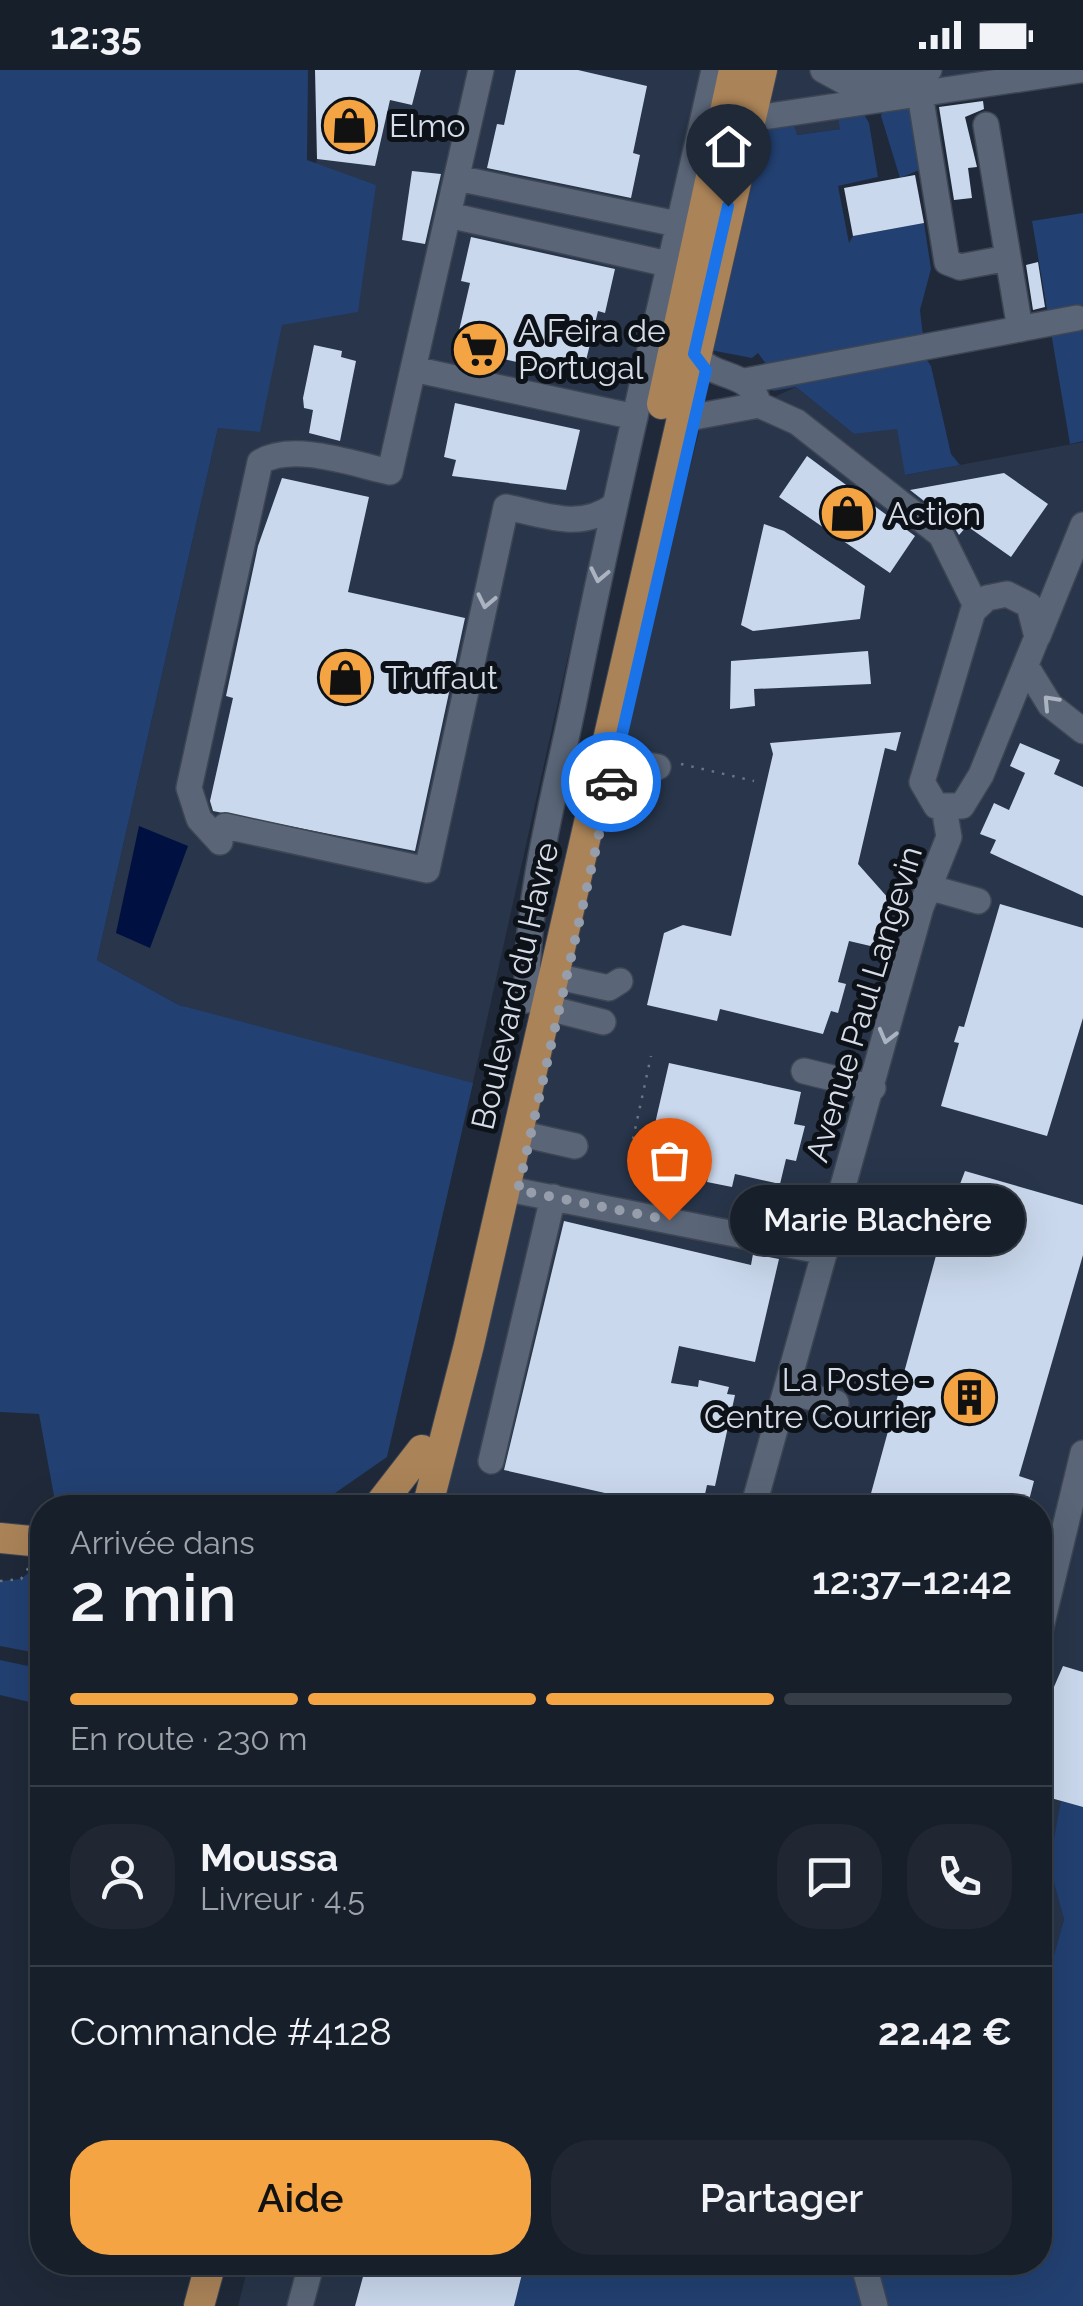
<!DOCTYPE html>
<html lang="fr">
<head>
<meta charset="utf-8">
<style>
  :root { --surface:#171f2b; --page:#202733; --text:#f1f3f6; --muted:#9ea2a9; --line:#363d47; --accent:#f4a443 }
  body { margin:0; font-family:Raleway,sans-serif; background:var(--page); color:var(--text); height:100vh; display:flex; flex-direction:column; font-size:38px; white-space:nowrap }
  * { box-sizing:border-box; margin:0 }
  p { font-size:32px; color:var(--muted) }
  .icon { flex:none; width:55px; height:55px; fill:none; stroke:currentColor; stroke-width:2; stroke-linecap:round; stroke-linejoin:round }
  .map { position:relative; flex:1; overflow:hidden }
  .sheet { position:absolute; left:30px; top:1425px; width:1022px; height:780px; display:flex; flex-direction:column; background:var(--surface); border-radius:40px; box-shadow:0 10px 40px #0002,0 0 0 2px var(--line) }
  .sheet>* { flex:none }
  .pin { position:absolute; display:grid; place-items:center; width:85px; height:85px; color:#fff; margin:-102px -42px; border-radius:50% 50% 50% 0; rotate:-45deg; box-shadow:0 0 10px #0007 }
  .pin .icon { rotate:45deg }
  .courier { position:absolute; display:grid; place-items:center; width:100px; height:100px; margin:-50px; border:8px solid #1a73e8; border-radius:50%; background:#fff; color:#222; box-shadow:0 2px 12px #0007 }
  .bubble { position:absolute; height:70px; border-radius:35px; background:var(--surface); box-shadow:0 10px 40px #0002,0 0 0 2px var(--line); font-size:32px; font-weight:600; line-height:70px; text-align:center }
  .overview em { font-style:normal; font-weight:600 }
  .overview div { display:flex; flex-direction:column-reverse }
  .overview { display:flex; align-items:center; justify-content:space-between; height:170px; padding:0 40px }
  h1 { font-size:65px; font-weight:600; line-height:75px }
  .bar { display:grid; grid-template-columns:repeat(4,1fr); gap:15px 10px; align-content:center; height:120px; padding:0 40px }
  .bar i { height:12px; border-radius:8px; background:var(--line) }
  .bar .selected { background:var(--accent) }
  .bar p { grid-column:span 4 }
  .line { display:flex; align-items:center; gap:25px; padding:0 40px; border-top:2px solid var(--line) }
  .line div { flex:1 }
  .round { display:grid; place-items:center; flex:none; width:105px; height:105px; border-radius:40px; background:var(--page) }
  .primary-button { display:flex; gap:20px; margin-top:auto; padding:20px 40px }
  .primary-button a { flex:1; height:115px; border-radius:40px; background:var(--accent); color:#111; font-size:40px; font-weight:600; line-height:115px; text-align:center }
  .primary-button a+a { background:var(--page); color:var(--text) }
  .status { display:flex; justify-content:space-between; align-items:center; height:70px; padding:0 50px; background:var(--surface); direction:ltr }
  .status svg { height:28px; fill:currentColor }
  .map>svg:first-child { display:block }
  .built { fill:#28354a }
  .green { fill:#224071 }
  .water { fill:#001041 }
  .building { fill:#cad8ed }
  .lines { fill:none; stroke-linecap:round; stroke-linejoin:round }
  .minor-casing { stroke:#3e4654; stroke-width:28 }
  .major-casing { stroke:#3e4654; stroke-width:32 }
  .path { stroke:#6c7583; stroke-width:2.5; stroke-dasharray:2.5 8; stroke-linecap:butt }
  .minor { stroke:#5a6678; stroke-width:25 }
  .major { stroke:#aa8358; stroke-width:30 }
  .oneway { stroke:#abb3c1 }
  .done { stroke:#969eab; stroke-width:10; stroke-dasharray:0 18 }
  .route { stroke:#1a73e8; stroke-width:12 }
  .labels { text-anchor:middle; stroke-width:10; stroke-linejoin:round; paint-order:stroke }
  .poi-label { font-size:32px; fill:#d6dde8; stroke:#0d1219; text-anchor:start }
  .street-label { font-size:32px; fill:#d6dde8; stroke:#0d1219 }
</style>
</head>
<body>
<div class="status"><b>12:35</b><svg viewBox="0 0 49 12"><path d="M0 12V9h3v3zM5 12V6h3v6zM10 12V3h3v9zM15 12V0h3v12zM26 1h20v11H26zM47 4h2v5h-2z"/></svg></div>
<div class="map">
<svg width="1083" height="2236" viewBox="0 0 1083 2236">
  <rect width="100%" height="100%" fill="#1f2939"/>
  <path class="built" d="M317 0H723L685 163 574 560 471 1021 179 935 97 890 218 358 317 89Z
    M775 0H1024L913 16 840 59 796 65 762 56Z
    M796 317 854 364 897 358 906 405 1083 372V1737L1062 1731 1049 1795 1064 1848 1042 1938 1040 1438H434L703 345 772 328Z
    M249 2193H525L514 2236H238Z"/>
  <path class="green" d="M0 0H308L307 90 376 115 358 242 282 255 260 362 218 358 97 890 179 935 473 1013 387 1387 315 1437H56L39 1344 0 1342Z
    M915 29 924 98 900 108 881 46 883 37Z
    M861 39 869 53 878 107 838 116 849 173 853 166 924 153 931 199 920 240 923 266 769 298 758 283 752 288 710 280 762 56H794L797 65 840 59 837 41Z
    M1083 143V371L1070 374 1032 151Z
    M922 283 931 296 951 384 960 395 905 405 897 359 854 364 796 317 773 321 771 309Z
    M42 1492V1584L0 1576V1511L21 1509Z
    M0 1590 42 1599V1635L0 1625Z
    M1061 1731 1083 1737V2236H514L525 2193 1040 2192V1937L1064 1849 1049 1795Z"/>
  <path class="water" d="M139 756 188 776 150 878 116 863Z"/>
  <path class="building" d="M315 0H421L412 35 390 30 375 96 317 89Z
    M516 0H578L647 16 633 83 640 85 631 128 487 98 497 54 504 55Z
    M983 31 984 39 965 47 977 97 968 98 972 128 954 130 939 37Z
    M412 101 441 104 425 174 402 170Z
    M915 105 924 153 853 166 844 118Z
    M471 167 615 199 605 243 598 241 582 307 455 278 470 213 461 211Z
    M1038 192 1045 237 1033 240 1026 195Z
    M314 275 342 281 341 287 356 291 340 371 309 363 313 340 304 338 303 328Z
    M455 333 580 360 566 420 452 406 456 390 444 387Z
    M807 386 915 466 890 503 779 427Z
    M1004 403 1048 434 1011 487 967 456 959 465 951 452 910 420Z
    M282 408 369 427 348 522 465 548 415 781 213 741 210 731 233 628 226 626 258 476Z
    M764 454 784 461 865 516 860 549 753 561 741 555Z
    M868 581 871 614 754 619 755 636 730 639 731 591Z
    M901 662 896 681 885 678 858 794 889 829 880 865 895 869 892 881 849 871 838 912 846 914 838 943 831 941 823 964 720 939 717 951 647 935 664 863 683 855 731 866 773 684 770 673Z
    M1020 673 1060 690 1054 704 1083 717V826L990 783 996 770 980 764 994 733 1009 740 1025 703 1010 696Z
    M1000 834 1083 858V948L1047 1066 941 1036 959 973 954 972 959 956 964 957Z
    M669 993 801 1022 794 1054 805 1056 796 1091 786 1089 780 1114 735 1104 732 1117 707 1112 710 1098 648 1084Z
    M965 1101 1083 1135V1185L1019 1406 1034 1411 1027 1438H867L943 1160 924 1142 947 1148Z
    M564 1151 751 1195 753 1184 779 1189 755 1292 679 1276 671 1313 698 1317 699 1310 729 1317 727 1324 735 1325 715 1416 707 1415 702 1438H648L649 1433 504 1400Z
    M1063 1596 1083 1602V1737L1040 1725V1671L1048 1649 1044 1640Z
    M367 2192H525L514 2236H355Z"/>
  <g class="lines">
    <defs>
      <path id="minor" d="M481 0 413 299 635 347
        M823 0 845 12 929 0
        M920 24 947 192 960 197 1008 188
        M750 49 1080 0
        M986 55 1020 259
        M457 108 677 154
        M448 145 668 194
        M694 284C716 313 748 297 759 335L694 347
        M745 311 1077 248
        M759 335 797 352 941 465 976 536
        M1007 524 1029 535 1037 567 981 705 962 736H936L922 712 973 541 987 528Z
        M1038 566 1083 455
        M1026 596 1050 635 1083 661
        M616 689 658 697
        M225 756 427 800 506 437C547 445 580 461 615 435
        M220 772 199 749 189 718 260 392C294 372 353 394 390 402L413 299
        M928 817 978 831
        M568 909 609 918 620 911
        M527 930C525 830 554 729 574 631 616 419 667 210 714 0
        M560 941 603 952
        M804 1001 873 1018
        M531 1066 575 1076
        M518 1121 825 1182
        M836 1140 872 1153
        M787 1322 836 1333
        M491 1391 553 1127
        M753 1438 921 837 949 767 944 738
        M1040 1561 1083 1383
        M863 2192 875 2236
        M300 2236 312 2192"/>
      <path id="major" d="M662 334 734 0
        M377 1438 422 1380
        M427 1438 469 1275 762 0
        M0 1468 42 1472
        M199 2236 211 2192"/>
    </defs>
    <use href="#minor" class="minor-casing"/>
    <use href="#major" class="major-casing"/>
    <path class="path" d="M681 694 754 711
      M633 1069 651 986
      M0 1511 21 1509 29 1497"/>
    <use href="#minor" class="minor"/>
    <use href="#major" class="major"/>
  </g>
  <defs><path id="oneway-chevron" d="M-2-3.5L2.5 0L-2 3.5" fill="none" stroke-width="1.6" stroke-linecap="round" stroke-linejoin="round" transform="scale(2.5)"/></defs>
  <g class="oneway">
    <use href="#oneway-chevron" transform="translate(599 505) rotate(102)"/>
    <use href="#oneway-chevron" transform="translate(486 531) rotate(102)"/>
    <use href="#oneway-chevron" transform="translate(1050 632) rotate(-133)"/>
    <use href="#oneway-chevron" transform="translate(887 966) rotate(105)"/>
  </g>
  <g class="lines">
    <path class="done" d="M611 712 518 1120 669 1150"/>
    <path class="route" d="M611 712 706 300 694 284 728 136"/>
  </g>
  <defs>
    <symbol id="shop-disc" viewBox="-11 -11 22 22"><circle r="9.5" fill="#f4a443" stroke="#0d1219"/><path d="M-5-2.5h2.3a2.7 3.5 0 0 1 5.4 0H5L5.5 6h-11ZM-1.5-2.5h3a1.5 2.3 0 0 0-3 0Z" fill="#111"/></symbol>
    <symbol id="supermarket-disc" viewBox="-11 -11 22 22"><circle r="9.5" fill="#f4a443" stroke="#0d1219"/><path d="M-6-5.5h2.5l.6 2H6L4.5 2H-2.5L-4.4-4H-6ZM-1.5 3.2a1.3 1.3 0 1 0 .1 0ZM3 3.2a1.3 1.3 0 1 0 .1 0Z" fill="#111"/></symbol>
    <symbol id="building-disc" viewBox="-11 -11 22 22"><circle r="9.5" fill="#f4a443" stroke="#0d1219"/><path d="M-4-6H4V6H1V3H-1V6H-4ZM-2.5-4.3h1.7v1.8h-1.7ZM.8-4.3h1.7v1.8H.8ZM-2.5-1h1.7V.8h-1.7ZM.8-1h1.7V.8H.8Z" fill="#111"/></symbol>
  </defs>
  <g fill-rule="evenodd">
    <use href="#shop-disc" x="318" y="24" width="63" height="63"/>
    <use href="#supermarket-disc" x="448" y="248" width="63" height="63"/>
    <use href="#shop-disc" x="816" y="412" width="63" height="63"/>
    <use href="#shop-disc" x="314" y="576" width="63" height="63"/>
    <use href="#building-disc" x="938" y="1296" width="63" height="63"/>
  </g>
  <g class="labels">
    <g class="poi-label">
      <text x="389" y="67">Elmo</text>
      <text x="518" y="272">A Feira de<tspan x="518" dy="37">Portugal</tspan></text>
      <text x="887" y="455">Action</text>
      <text x="385" y="619">Truffaut</text>
      <text x="931" y="1321" text-anchor="end">La Poste -<tspan x="931" dy="37">Centre Courrier</tspan></text>
    </g>
    <g class="street-label">
      <text transform="translate(515 916) rotate(-77)" y="11">Boulevard du Havre</text>
      <text transform="translate(864 934) rotate(-73)" y="11">Avenue Paul Langevin</text>
    </g>
  </g>
</svg>
<div class="pin" style="left:669px;top:1150px;background:#ea580c"><svg class="icon" aria-label="bag" viewBox="0 0 24 24"><path d="M5 8h14l-1 12H6zM9 8a3 3 0 0 1 6 0"/></svg></div>
<div class="pin" style="left:728px;top:136px;background:#1f2937"><svg class="icon" aria-label="home" viewBox="0 0 24 24"><path d="M3 11l9-7 9 7M6 9v11h12V9"/></svg></div>
<div class="courier" style="left:611px;top:712px"><svg class="icon" aria-label="car" viewBox="0 0 24 24"><path d="M5 17H2v-5l4-1 3-4h7l3 4 3 1v5h-3M9 17h6M6 11h13"/><circle cx="7" cy="17" r="2"/><circle cx="17" cy="17" r="2"/></svg></div>
<div class="bubble" style="left:730px;top:1115px;width:295px">Marie Blachère</div>
<section class="sheet">
<div class="overview"><div><h1>2 min</h1><p>Arrivée dans</p></div><em>12:37–12:42</em></div>
<div class="bar"><i class="selected"></i><i class="selected"></i><i class="selected"></i><i></i><p>En route · 230 m</p></div>
<div class="line" style="height:180px"><a class="round"><svg class="icon" aria-label="person" viewBox="0 0 24 24"><circle cx="12" cy="8" r="4"/><path d="M4 21q1-7 8-7t8 7"/></svg></a><div><b>Moussa</b><p>Livreur · 4.5</p></div><a class="round"><svg class="icon" aria-label="chat" viewBox="0 0 24 24"><path d="M4 5h16v11H9l-5 4z"/></svg></a><a class="round"><svg class="icon" aria-label="phone" viewBox="0 0 24 24"><path d="M5 4h4l2 5-3 2q2 4 5 5l2-3 5 2v4C11 20 4 13 5 4z"/></svg></a></div>
<div class="line" style="height:130px"><div>Commande #4128</div><b>22.42 €</b></div>
<div class="primary-button"><a>Aide</a><a>Partager</a></div>
</section>
</div>
</body>
</html>
